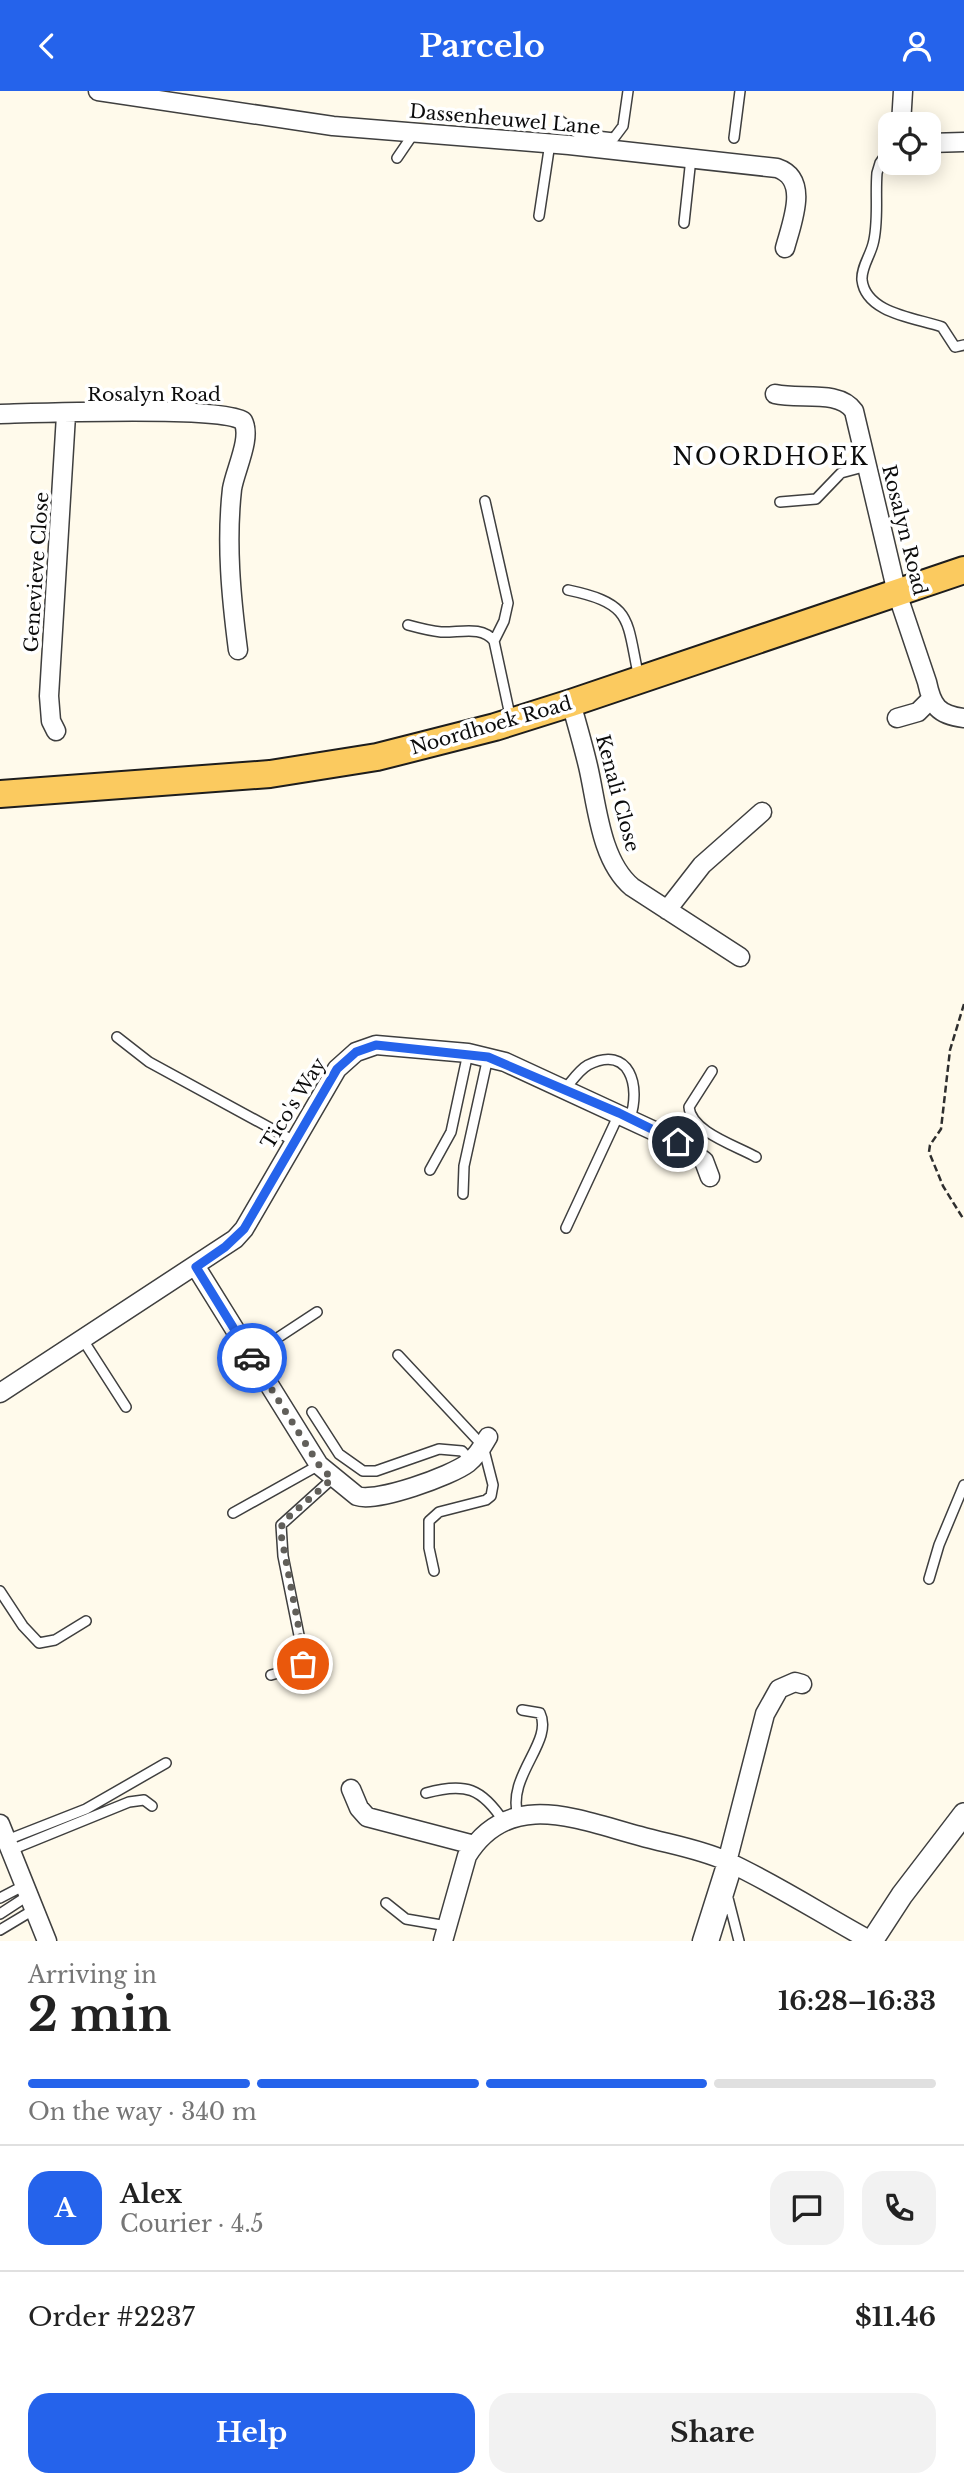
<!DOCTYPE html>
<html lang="en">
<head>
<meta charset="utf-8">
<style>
  :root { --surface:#fff; --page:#f2f2f2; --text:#222; --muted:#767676; --line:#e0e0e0; --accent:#2563eb }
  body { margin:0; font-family:"Libre Baskerville",serif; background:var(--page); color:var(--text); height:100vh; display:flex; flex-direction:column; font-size:26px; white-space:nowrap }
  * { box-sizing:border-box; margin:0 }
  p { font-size:23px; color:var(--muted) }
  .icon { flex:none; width:38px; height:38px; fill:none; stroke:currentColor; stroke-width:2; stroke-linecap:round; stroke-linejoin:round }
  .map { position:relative; height:1850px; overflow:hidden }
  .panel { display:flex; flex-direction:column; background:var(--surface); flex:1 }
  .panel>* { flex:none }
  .fabs { position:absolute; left:878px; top:21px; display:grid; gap:14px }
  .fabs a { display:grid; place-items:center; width:63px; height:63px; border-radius:14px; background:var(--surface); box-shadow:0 4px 18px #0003; font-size:35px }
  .pin { position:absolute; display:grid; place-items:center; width:60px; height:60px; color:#fff; margin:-30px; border:4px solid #fff; border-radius:50%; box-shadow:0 2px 7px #0007 }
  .courier { position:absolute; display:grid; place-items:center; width:70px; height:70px; margin:-35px; border:5px solid #2563eb; border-radius:50%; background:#fff; color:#222; box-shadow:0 2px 9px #0007 }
  .head em { font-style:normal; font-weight:700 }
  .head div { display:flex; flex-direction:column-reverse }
  .head { display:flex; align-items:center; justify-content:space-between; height:119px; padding:0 28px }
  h1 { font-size:46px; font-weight:700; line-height:52px }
  .bar { display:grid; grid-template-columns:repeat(4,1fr); gap:10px 7px; align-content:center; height:84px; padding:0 28px }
  .bar i { height:9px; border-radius:5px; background:var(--line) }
  .bar .active { background:var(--accent) }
  .bar p { grid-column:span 4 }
  .line { display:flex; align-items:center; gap:18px; padding:0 28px; border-top:2px solid var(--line) }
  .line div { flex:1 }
  .round { display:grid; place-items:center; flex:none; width:74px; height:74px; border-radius:21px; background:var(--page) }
  .cta { display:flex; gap:14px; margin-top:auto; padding:14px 28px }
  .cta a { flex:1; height:80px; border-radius:21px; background:var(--accent); color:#fff; font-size:28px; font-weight:700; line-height:80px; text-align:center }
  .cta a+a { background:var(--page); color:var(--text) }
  header { display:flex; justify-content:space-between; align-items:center; height:91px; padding:0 28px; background:var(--accent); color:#fff; font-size:32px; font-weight:700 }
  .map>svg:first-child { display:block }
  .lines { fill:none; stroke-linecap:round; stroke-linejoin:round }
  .service-casing { stroke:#3f3f3f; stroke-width:12 }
  .minor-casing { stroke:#3f3f3f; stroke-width:21 }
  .tertiary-casing { stroke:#3f3f3f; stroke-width:24 }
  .primary-casing { stroke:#1d1d1d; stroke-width:30 }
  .path { stroke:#2e2e2e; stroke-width:2.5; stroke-dasharray:7 3.5; stroke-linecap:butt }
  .service { stroke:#fff; stroke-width:9 }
  .minor { stroke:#fff; stroke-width:18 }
  .tertiary { stroke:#fff; stroke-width:21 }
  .primary { stroke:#fbca5f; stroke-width:26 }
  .done { stroke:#615f5a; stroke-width:7; stroke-dasharray:0 12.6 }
  .route { stroke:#2563eb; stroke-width:9 }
  .labels { text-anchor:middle; stroke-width:7; stroke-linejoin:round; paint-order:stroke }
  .street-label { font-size:19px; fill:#0c0c0c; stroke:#fff }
  .quarter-label { font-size:23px; letter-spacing:2px; fill:#0c0c0c; stroke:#fff }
</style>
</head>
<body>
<header><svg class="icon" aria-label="back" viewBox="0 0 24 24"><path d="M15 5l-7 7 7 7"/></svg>Parcelo<svg class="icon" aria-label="person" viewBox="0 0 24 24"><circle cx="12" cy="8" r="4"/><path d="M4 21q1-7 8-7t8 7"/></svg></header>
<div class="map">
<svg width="964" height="1850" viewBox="0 0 964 1850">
  <rect width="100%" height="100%" fill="#fffaeb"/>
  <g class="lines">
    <defs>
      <path id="service" d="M558 28 578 43 614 47 623 35 628 0
        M734 47 740 0
        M891 56 880 72 877 82C875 105 879 131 873 153 870 165 861 177 862 189 866 223 917 227 942 236L955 256 964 254
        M397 67 414 42
        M539 125 550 52
        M684 132 691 67
        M485 410 508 512 504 530 494 550
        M780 411 816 408 841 382 867 375
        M568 499C634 513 626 528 639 587
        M408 534C419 537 430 540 441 541 459 542 482 534 494 550L511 629
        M117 946 149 971 294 1050
        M712 980 689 1016C691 1041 737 1055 756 1066
        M565 998C572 990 579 979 588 974 630 953 641 996 630 1027
        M687 1057 700 1035
        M430 1079 451 1041 468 962
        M463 1103 464 1075 488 966
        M566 1137 619 1023
        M83 1249 126 1316
        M398 1264 483 1355 493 1394 491 1405 486 1409 439 1421 429 1430V1457L434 1480
        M250 1265 317 1221
        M312 1321 339 1363 363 1380H376L439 1358 462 1360 471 1370
        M233 1422 319 1374
        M929 1488 939 1454 964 1394
        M0 1500 23 1535 39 1552 55 1549 86 1530
        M271 1584 299 1576 304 1569 283 1465 281 1434 332 1388
        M426 1702C465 1691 482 1697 504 1731
        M518 1725C506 1685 554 1651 540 1622L522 1619
        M7 1749 86 1718 166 1672
        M11 1759 129 1711 144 1709 152 1715
        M0 1807 25 1794
        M728 1807 739 1850
        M386 1812 406 1828 447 1835
        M0 1823 29 1804
        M0 1839 35 1818
        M714 1850 737 1776"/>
      <path id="minor" d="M98 0 333 35 569 54 777 77C810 88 792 131 785 157
        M901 33 903 0
        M929 52 964 51
        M775 303C799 309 839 298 854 320L897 502 927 591C932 615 938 624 964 627
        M0 323C39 322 221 315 243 330 252 347 235 379 232 398 226 452 231 505 238 559
        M571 612C577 633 583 654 588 675 597 713 600 769 632 796L740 866
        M897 627 918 621 930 609
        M56 640 51 630 49 605 66 324
        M667 819 702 774 762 721
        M196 1176 319 1374 357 1405C376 1412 451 1385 468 1372 477 1365 483 1355 488 1346
        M0 1302 235 1148 244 1138 337 978 356 961 376 954 468 962 505 971 678 1051 704 1070 710 1086
        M351 1698 359 1717 367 1726 474 1754
        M0 1733 47 1850
        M443 1850 467 1765C509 1697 579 1729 640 1745 668 1753 700 1758 726 1770 776 1793 823 1824 871 1850
        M702 1850 727 1771 765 1623 779 1598 795 1591 802 1593"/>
      <path id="tertiary" d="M872 1850 902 1804 964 1723"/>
      <path id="primary" d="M0 703 270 683 377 666 495 636 571 612 964 479"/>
    </defs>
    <use href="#service" class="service-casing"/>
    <use href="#minor" class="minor-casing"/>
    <use href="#tertiary" class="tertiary-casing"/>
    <use href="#primary" class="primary-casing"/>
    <path class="path" d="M964 913 950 959 941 1038 930 1054 929 1061 943 1095 964 1129"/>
    <use href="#service" class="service"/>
    <use href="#minor" class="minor"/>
    <use href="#tertiary" class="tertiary"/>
    <use href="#primary" class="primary"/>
  </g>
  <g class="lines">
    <path class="done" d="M252 1267 319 1374 332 1388 285 1429 280 1438 302 1554 303 1573"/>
    <path class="route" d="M252 1267 196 1176 225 1156 244 1138 337 978 356 961 376 954 488 966 619 1022 678 1051"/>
  </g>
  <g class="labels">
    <g class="street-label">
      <text transform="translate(505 28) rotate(5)" y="7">Dassenheuwel Lane</text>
      <text x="154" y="310">Rosalyn Road</text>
      <text transform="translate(905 439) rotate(76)" y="7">Rosalyn Road</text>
      <text transform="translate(36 481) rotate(-86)" y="7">Genevieve Close</text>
      <text transform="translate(491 634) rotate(-16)" y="7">Noordhoek Road</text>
      <text transform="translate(618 702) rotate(75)" y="7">Kenali Close</text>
      <text transform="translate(293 1012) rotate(-58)" y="7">Tico's Way</text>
    </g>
    <g class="quarter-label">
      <text x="771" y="374">NOORDHOEK</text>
    </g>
  </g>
</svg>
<div class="fabs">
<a><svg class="icon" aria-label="locate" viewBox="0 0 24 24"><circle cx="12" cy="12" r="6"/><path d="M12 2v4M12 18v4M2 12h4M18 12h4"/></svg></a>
</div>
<div class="pin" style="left:303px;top:1573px;background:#ea580c"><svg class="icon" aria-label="bag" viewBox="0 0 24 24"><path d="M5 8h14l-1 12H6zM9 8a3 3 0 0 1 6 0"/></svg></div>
<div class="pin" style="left:678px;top:1051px;background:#1f2937"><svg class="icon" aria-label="home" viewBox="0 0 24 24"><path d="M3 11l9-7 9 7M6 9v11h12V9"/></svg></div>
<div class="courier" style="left:252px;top:1267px"><svg class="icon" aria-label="car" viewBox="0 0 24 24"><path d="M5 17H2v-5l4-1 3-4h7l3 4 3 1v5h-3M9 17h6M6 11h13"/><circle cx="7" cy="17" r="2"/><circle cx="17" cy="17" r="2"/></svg></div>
</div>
<section class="panel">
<div class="head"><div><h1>2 min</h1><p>Arriving in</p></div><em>16:28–16:33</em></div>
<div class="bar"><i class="active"></i><i class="active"></i><i class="active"></i><i></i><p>On the way · 340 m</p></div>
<div class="line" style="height:126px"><b class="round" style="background:var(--accent);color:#fff">A</b><div><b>Alex</b><p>Courier · 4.5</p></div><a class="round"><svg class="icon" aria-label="chat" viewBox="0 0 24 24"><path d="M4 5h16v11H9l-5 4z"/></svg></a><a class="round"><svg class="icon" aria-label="phone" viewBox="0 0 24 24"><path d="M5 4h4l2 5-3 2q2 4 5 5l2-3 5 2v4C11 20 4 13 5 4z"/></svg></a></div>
<div class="line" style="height:91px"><div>Order #2237</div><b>$11.46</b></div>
<div class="cta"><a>Help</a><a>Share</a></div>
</section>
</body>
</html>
